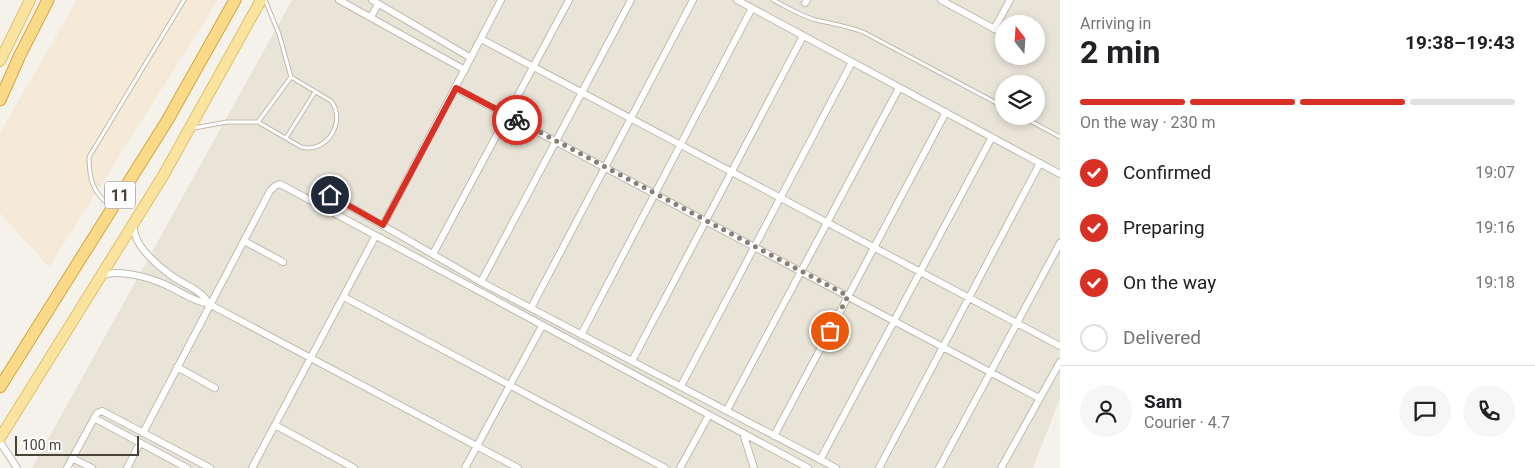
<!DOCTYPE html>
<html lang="en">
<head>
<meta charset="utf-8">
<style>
  :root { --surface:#fff; --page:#f6f6f6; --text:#202124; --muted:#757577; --line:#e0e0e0; --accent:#d93025 }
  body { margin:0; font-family:Roboto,sans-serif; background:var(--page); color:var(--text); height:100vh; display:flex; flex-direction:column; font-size:19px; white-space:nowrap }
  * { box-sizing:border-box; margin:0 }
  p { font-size:16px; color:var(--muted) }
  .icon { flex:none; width:28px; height:28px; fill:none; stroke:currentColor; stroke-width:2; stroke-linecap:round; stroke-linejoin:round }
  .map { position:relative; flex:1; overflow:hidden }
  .side { display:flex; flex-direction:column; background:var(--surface); width:475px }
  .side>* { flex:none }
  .needle { width:32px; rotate:343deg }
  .buttons { position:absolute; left:995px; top:15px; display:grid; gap:10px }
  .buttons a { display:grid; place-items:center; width:50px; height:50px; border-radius:50%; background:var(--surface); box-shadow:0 2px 8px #0003; font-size:25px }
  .scale { position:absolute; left:15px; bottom:12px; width:124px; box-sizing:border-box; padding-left:5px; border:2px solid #484338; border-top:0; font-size:14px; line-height:18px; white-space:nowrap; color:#484338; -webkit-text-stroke:4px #fff; paint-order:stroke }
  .pin { position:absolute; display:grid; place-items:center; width:42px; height:42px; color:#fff; margin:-21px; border:2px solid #fff; border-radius:50%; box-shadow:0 1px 5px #0007 }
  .courier { position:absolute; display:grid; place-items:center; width:50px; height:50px; margin:-25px; border:4px solid #d93025; border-radius:50%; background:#fff; color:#222; box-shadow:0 1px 6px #0007 }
  .summary em { font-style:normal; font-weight:700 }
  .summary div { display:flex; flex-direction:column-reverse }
  .summary { display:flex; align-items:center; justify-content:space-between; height:85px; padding:0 20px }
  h1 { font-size:32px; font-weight:700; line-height:38px }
  .bar { display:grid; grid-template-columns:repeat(4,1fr); gap:8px 5px; align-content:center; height:60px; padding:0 20px }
  .bar i { height:6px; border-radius:4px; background:var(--line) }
  .bar .on { background:var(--accent) }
  .bar p { grid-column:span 4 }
  .line { display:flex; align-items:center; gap:12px; padding:0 20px; border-top:1px solid var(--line) }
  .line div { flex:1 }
  .round { display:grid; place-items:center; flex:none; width:52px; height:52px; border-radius:26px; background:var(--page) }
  ol { padding:0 20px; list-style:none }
  li { display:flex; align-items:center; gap:15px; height:55px }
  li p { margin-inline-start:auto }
  li .icon { padding:5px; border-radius:50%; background:var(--accent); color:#fff; stroke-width:4 }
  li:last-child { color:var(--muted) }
  li i { width:28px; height:28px; border:2px solid var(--line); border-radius:50% }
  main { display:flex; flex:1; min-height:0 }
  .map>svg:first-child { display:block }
  .residential { fill:#e8e4d8; fill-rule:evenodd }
  .commercial { fill:#f5e9d7 }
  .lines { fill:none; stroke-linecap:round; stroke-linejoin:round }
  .service-casing { stroke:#bfbaad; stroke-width:5 }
  .minor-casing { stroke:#bfbaad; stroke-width:8 }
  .primary-casing { stroke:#dfc26e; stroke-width:12 }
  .trunk-casing { stroke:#d7a642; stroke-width:13 }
  .service { stroke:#fff; stroke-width:3 }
  .minor { stroke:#fff; stroke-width:6 }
  .primary { stroke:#fae39e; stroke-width:10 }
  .trunk { stroke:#f8da88; stroke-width:11 }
  .done { stroke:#848076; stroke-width:5; stroke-dasharray:0 9 }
  .route { stroke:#d93025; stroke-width:6 }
  .labels { text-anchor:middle; stroke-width:4; stroke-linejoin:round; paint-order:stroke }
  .shield { fill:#fff; stroke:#7f7b74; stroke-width:1 }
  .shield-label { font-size:16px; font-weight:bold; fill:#484338 }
</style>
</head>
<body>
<main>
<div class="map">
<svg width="1060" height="468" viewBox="0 0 1060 468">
  <rect width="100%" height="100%" fill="#f4f2ea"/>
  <path class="residential" d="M292 0H1060V398L1033 468H32ZM1004 24H1036V56H1004ZM1004 84H1036V116H1004Z"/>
  <path class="commercial" d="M77 0H218L49 267 0 213V133Z"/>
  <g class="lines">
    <defs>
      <path id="service" d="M773 0C787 7 801 16 816 20 833 24 849 26 865 33L1004 107
        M1021 116 1060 137
        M258 122 301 147C327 154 347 121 331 101L291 77
        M194 128 227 122H258L291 77 279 34 265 0
        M286 138 315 92
        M111 206C93 194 89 178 89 157L184 0"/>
      <path id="minor" d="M339 0 465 70
        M372 0 471 58
        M737 0 1060 174
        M941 0 1004 34
        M805 3 807 0
        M371 17 378 4
        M994 29 1010 0
        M481 39 1060 346
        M455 88 1039 398
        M330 195 481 282 836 468
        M134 225C132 244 157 265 172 276 184 285 202 290 209 304
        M383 225 501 0
        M244 241 283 262
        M433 254 569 0
        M102 276C117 268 151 278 166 285 181 292 193 301 209 304L518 468
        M481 282 631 0
        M344 297 665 468
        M531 308 693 0
        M581 335 752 8
        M632 361 803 36
        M177 367 215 388
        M681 386 852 62
        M727 410 899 88
        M94 418 187 468
        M275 425 354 468
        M143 433 270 191 275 186 280 184 808 468
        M743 433 754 468
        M774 436 946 112
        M0 442 17 468
        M72 458 92 468
        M820 460 992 137
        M67 468 97 413 102 411 210 468
        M127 468 140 443
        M252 468 375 237
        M465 468 542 326
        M680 468 709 415
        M879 468 1040 163
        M939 468 1060 243
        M1001 468 1060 362"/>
      <path id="primary" d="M0 61 30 0
        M0 438 163 176 261 0"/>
      <path id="trunk" d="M0 100 20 55 48 0
        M0 387 167 121 235 0"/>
    </defs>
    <use href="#service" class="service-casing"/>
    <use href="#minor" class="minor-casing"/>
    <use href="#primary" class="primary-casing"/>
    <use href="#trunk" class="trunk-casing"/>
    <use href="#service" class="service"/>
    <use href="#minor" class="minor"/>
    <use href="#primary" class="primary"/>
    <use href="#trunk" class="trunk"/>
  </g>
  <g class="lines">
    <path class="done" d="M517 120 848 296 830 331"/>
    <path class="route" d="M330 195 383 225 456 88 517 120"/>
  </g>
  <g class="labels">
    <rect class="shield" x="105" y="181.5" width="30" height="27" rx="4"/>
    <g class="shield-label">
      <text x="120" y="201">11</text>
    </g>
  </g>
</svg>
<div class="buttons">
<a><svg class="needle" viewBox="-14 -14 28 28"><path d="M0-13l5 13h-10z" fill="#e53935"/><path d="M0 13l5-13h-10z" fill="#757577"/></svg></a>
<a><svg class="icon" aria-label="layers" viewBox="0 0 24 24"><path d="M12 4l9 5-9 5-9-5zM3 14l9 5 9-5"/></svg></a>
</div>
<div class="scale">100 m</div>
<div class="pin" style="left:830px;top:331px;background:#ea580c"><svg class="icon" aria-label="bag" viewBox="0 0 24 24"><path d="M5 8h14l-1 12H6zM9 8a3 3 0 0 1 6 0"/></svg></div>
<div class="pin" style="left:330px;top:195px;background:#1f2937"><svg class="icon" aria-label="home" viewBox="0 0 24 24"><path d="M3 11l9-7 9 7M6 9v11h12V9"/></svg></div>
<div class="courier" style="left:517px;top:120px"><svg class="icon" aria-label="bike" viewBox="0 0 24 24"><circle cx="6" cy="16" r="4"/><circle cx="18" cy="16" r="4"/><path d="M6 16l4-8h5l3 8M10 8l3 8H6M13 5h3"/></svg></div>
</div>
<section class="side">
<div class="summary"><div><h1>2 min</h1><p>Arriving in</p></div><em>19:38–19:43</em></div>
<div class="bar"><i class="on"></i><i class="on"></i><i class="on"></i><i></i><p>On the way · 230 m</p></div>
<ol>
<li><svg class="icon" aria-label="check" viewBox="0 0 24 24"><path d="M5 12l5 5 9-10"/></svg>Confirmed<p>19:07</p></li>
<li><svg class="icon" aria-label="check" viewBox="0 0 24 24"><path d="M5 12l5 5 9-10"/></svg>Preparing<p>19:16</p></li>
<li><svg class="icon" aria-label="check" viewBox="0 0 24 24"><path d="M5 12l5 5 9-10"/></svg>On the way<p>19:18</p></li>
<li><i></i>Delivered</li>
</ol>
<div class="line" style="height:90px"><a class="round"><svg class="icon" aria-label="person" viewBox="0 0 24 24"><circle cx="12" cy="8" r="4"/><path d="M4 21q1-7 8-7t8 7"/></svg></a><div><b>Sam</b><p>Courier · 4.7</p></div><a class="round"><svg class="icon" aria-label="chat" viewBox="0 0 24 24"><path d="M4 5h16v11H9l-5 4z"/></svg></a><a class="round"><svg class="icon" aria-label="phone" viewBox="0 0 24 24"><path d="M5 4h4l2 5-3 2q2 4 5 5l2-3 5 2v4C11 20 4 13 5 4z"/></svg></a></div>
</section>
</main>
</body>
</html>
